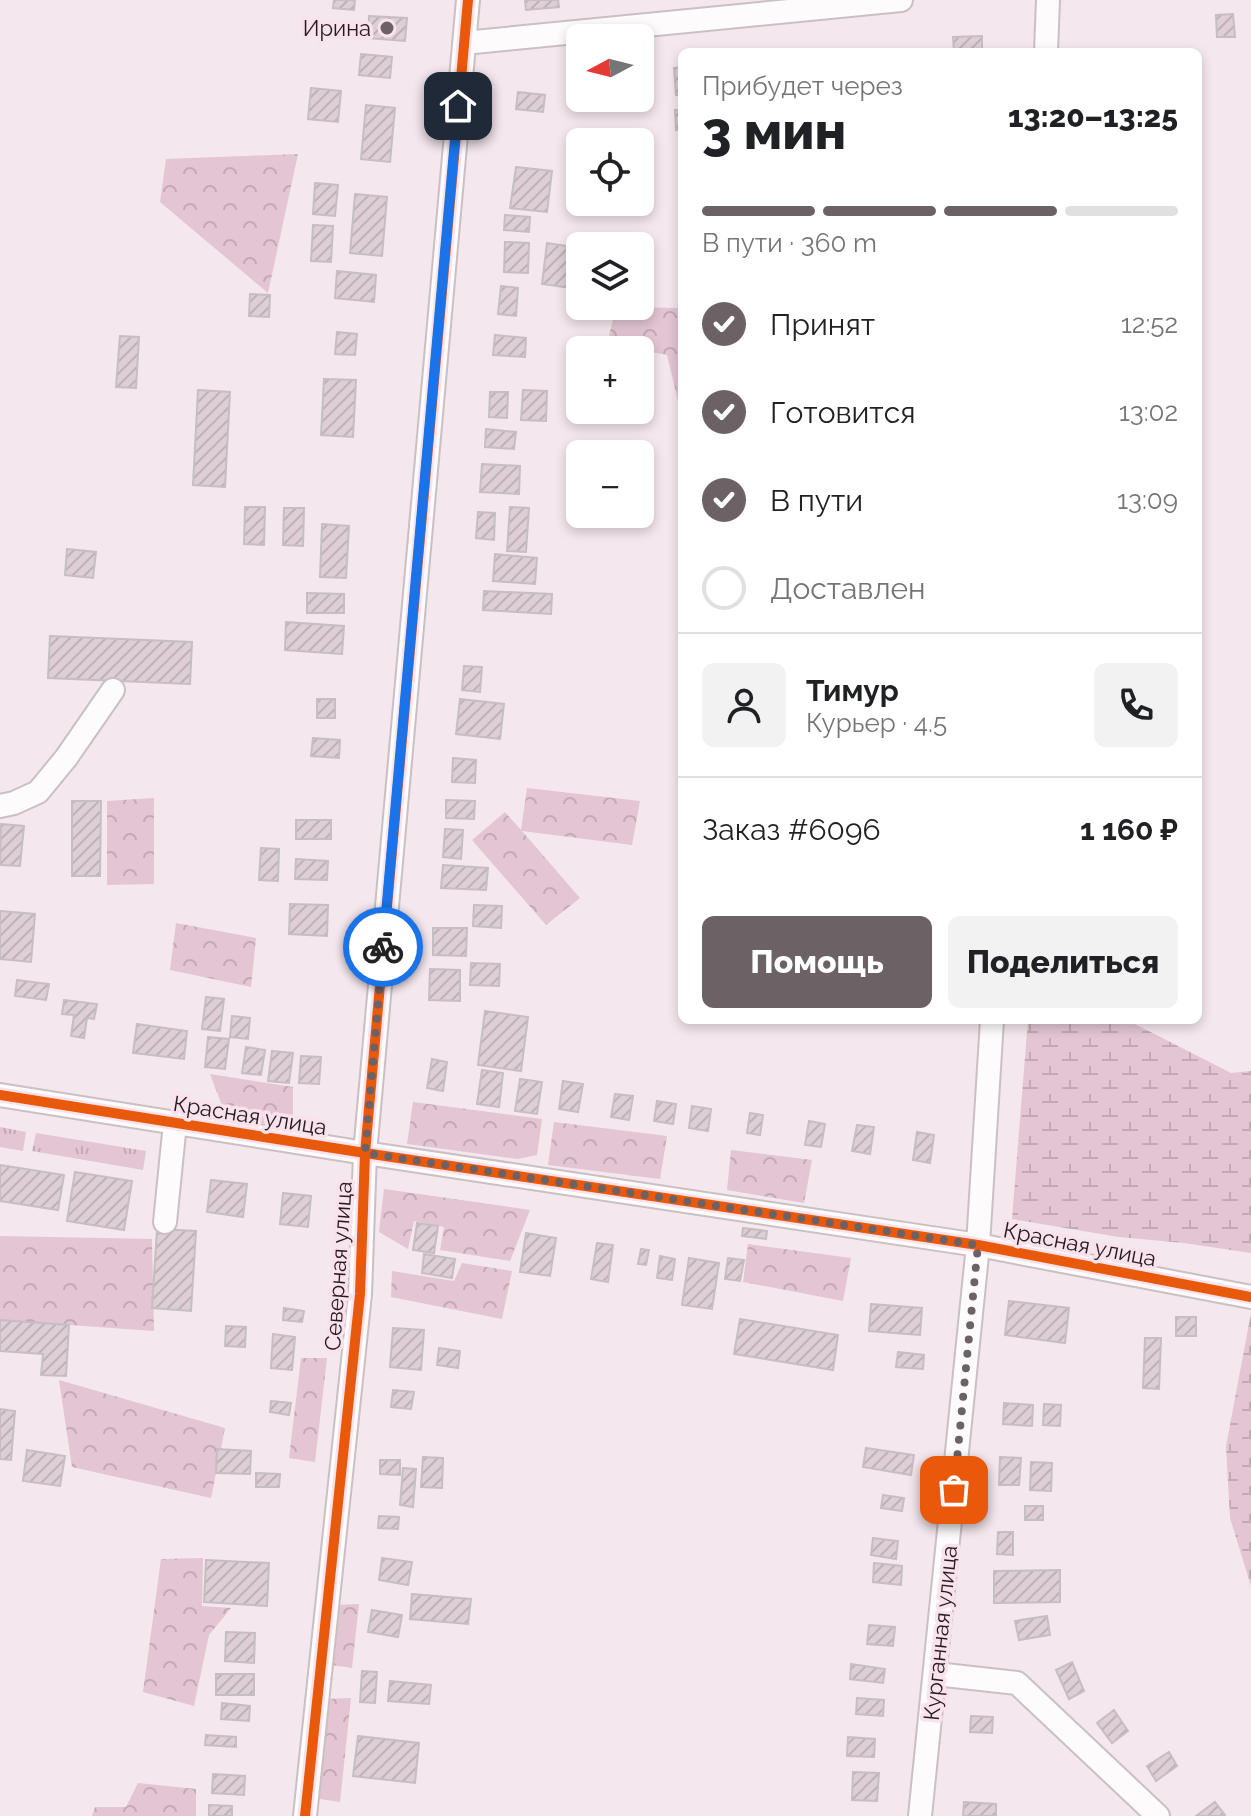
<!DOCTYPE html>
<html lang="ru">
<head>
<meta charset="utf-8">
<style>
  :root { --surface:#fff; --page:#f2f2f2; --text:#202124; --muted:#757577; --line:#e0e0e0; --accent:#6c6266 }
  body { margin:0; font-family:Raleway,sans-serif; background:var(--page); color:var(--text); height:100vh; display:flex; flex-direction:column; font-size:30px; white-space:nowrap }
  * { box-sizing:border-box; margin:0 }
  p { font-size:26px; color:var(--muted) }
  .icon { flex:none; width:44px; height:44px; fill:none; stroke:currentColor; stroke-width:2; stroke-linecap:round; stroke-linejoin:round }
  .map { position:relative; flex:1; overflow:hidden }
  .details { position:absolute; left:678px; top:48px; width:524px; height:976px; display:flex; flex-direction:column; background:var(--surface); border-radius:12px; box-shadow:0 4px 12px #0003 }
  .details>* { flex:none }
  .needle { width:52px; rotate:263deg }
  .buttons { position:absolute; left:566px; top:24px; display:grid; gap:16px }
  .buttons a { display:grid; place-items:center; width:88px; height:88px; border-radius:12px; background:var(--surface); box-shadow:0 4px 12px #0003; font-size:40px }
  .pin { position:absolute; display:grid; place-items:center; width:68px; height:68px; color:#fff; margin:-34px; border-radius:16px; box-shadow:0 4px 12px #0006 }
  .courier { position:absolute; display:grid; place-items:center; width:80px; height:80px; margin:-40px; border:6px solid #1a73e8; border-radius:50%; background:#fff; color:#222; box-shadow:0 2px 10px #0007 }
  .head em { font-style:normal; font-weight:800 }
  .head div { display:flex; flex-direction:column-reverse }
  .head { display:flex; align-items:center; justify-content:space-between; height:136px; padding:0 24px }
  h1 { font-size:52px; font-weight:800; line-height:60px }
  .bar { display:grid; grid-template-columns:repeat(4,1fr); gap:12px 8px; align-content:center; height:96px; padding:0 24px }
  .bar i { height:10px; border-radius:6px; background:var(--line) }
  .bar .selected { background:var(--accent) }
  .bar p { grid-column:span 4 }
  .line { display:flex; align-items:center; gap:20px; padding:0 24px; border-top:2px solid var(--line) }
  .line div { flex:1 }
  .round { display:grid; place-items:center; flex:none; width:84px; height:84px; border-radius:12px; background:var(--page) }
  ol { padding:0 24px; list-style:none }
  li { display:flex; align-items:center; gap:24px; height:88px }
  li p { margin-inline-start:auto }
  li .icon { padding:8px; border-radius:50%; background:var(--accent); color:#fff; stroke-width:4 }
  li:last-child { color:var(--muted) }
  li i { width:44px; height:44px; border:4px solid var(--line); border-radius:50% }
  .cta { display:flex; gap:16px; margin-top:auto; padding:16px 24px }
  .cta a { flex:1; height:92px; border-radius:12px; background:var(--accent); color:#fff; font-size:32px; font-weight:800; line-height:92px; text-align:center }
  .cta a+a { background:var(--page); color:var(--text) }
  .map>svg:first-child { display:block }
  .grass { fill:url(#grass-tufts) }
  .forest { fill:url(#forest-crowns) }
  .wetland { fill:url(#wetland-marsh) }
  .building { fill:url(#building-hatch); stroke:#c7bec2; stroke-width:2 }
  .lines { fill:none; stroke-linecap:round; stroke-linejoin:round }
  .minor-casing { stroke:#cac0c4; stroke-width:26 }
  .minor { stroke:#fdfbfc; stroke-width:22 }
  .cycleway-casing { stroke:#f9e2ec; stroke-width:15 }
  .cycleway { stroke:#e8590c; stroke-width:10 }
  .done { stroke:#6c6266; stroke-width:8; stroke-dasharray:0 14.4 }
  .route { stroke:#1a73e8; stroke-width:10 }
  .poi-dot { fill:#6c6266; stroke:#f9e2ec; stroke-width:3 }
  .labels { text-anchor:middle; stroke-width:7; stroke-linejoin:round; paint-order:stroke }
  .poi-label { font-size:22px; fill:#231b1e; stroke:#f9e2ec; text-anchor:end }
  .street-label { font-size:22px; fill:#231b1e; stroke:#f9e2ec }
</style>
</head>
<body>
<div class="map">
<svg width="1251" height="1816" viewBox="0 0 1251 1816">
  <defs>
    <pattern id="grass-tufts" width="24" height="20" patternUnits="userSpaceOnUse" patternTransform="scale(2)"><rect width="24" height="20" fill="#e3c5d3"/><path d="M3 7l-1-3M5 7V3M7 7l1-3M15 17l-1-3M17 17v-4M19 17l1-3" fill="none" stroke="#c2a9b5"/></pattern>
    <pattern id="forest-crowns" width="20" height="18" patternUnits="userSpaceOnUse" patternTransform="scale(2)"><rect width="20" height="18" fill="#e3c5d3"/><path d="M2 6a3 3 0 1 1 6 0M12 15a3 3 0 1 1 6 0" fill="none" stroke="#c2a9b5"/></pattern>
    <pattern id="wetland-marsh" width="20" height="14" patternUnits="userSpaceOnUse" patternTransform="scale(2)"><rect width="20" height="14" fill="#e3c5d3"/><path d="M1 5h8M5 5V1M11 12h8M15 12V8" fill="none" stroke="#c2a9b5"/></pattern>
    <pattern id="building-hatch" width="6" height="6" patternUnits="userSpaceOnUse" patternTransform="scale(2)"><rect width="6" height="6" fill="#decfd6"/><path d="M-1 1l2-2M0 6l6-6M5 7l2-2" fill="none" stroke="#beb1b7"/></pattern>
  </defs>
  <rect width="100%" height="100%" fill="#f4e7ed"/>
  <path class="grass" d="M0 1127 26 1132 23 1151 0 1147Z
    M36 1133 146 1151 143 1170 32 1151Z"/>
  <path class="forest" d="M298 154 268 293 160 202 166 159Z
    M616 307 682 308V417L667 355 607 344Z
    M527 788 640 801 632 845 522 831 580 898 546 925 472 840 505 812 521 830Z
    M154 798V884L107 885V801Z
    M176 923 256 938 251 987 170 970Z
    M210 1074 293 1087V1129L226 1116Z
    M413 1102 542 1119 537 1155 518 1159 407 1144Z
    M554 1122 667 1136 660 1179 548 1165Z
    M731 1150 812 1160 804 1203 727 1190Z
    M384 1189 530 1210 510 1261 440 1250 444 1227 414 1221 408 1249 379 1232Z
    M0 1236 152 1239 154 1331 0 1320Z
    M748 1244 851 1258 843 1301 743 1282Z
    M462 1263 512 1271 502 1319 391 1297 392 1271 454 1281Z
    M301 1358H327L315 1462 289 1458Z
    M59 1380 225 1428 211 1498 72 1467Z
    M203 1558 202 1606 231 1608 209 1635 194 1706 143 1692 161 1559Z
    M359 1604 352 1668 326 1664 333 1605Z
    M351 1698 340 1802 314 1798 325 1699Z
    M138 1783 196 1789V1816H92L95 1807H126Z"/>
  <path class="wetland" d="M1028 1020H1127L1231 1073 1251 1071V1253L1184 1243 1119 1237 1012 1219Z
    M1251 1313V1586L1230 1518 1226 1446Z"/>
  <path class="building" d="M334 0H355L354 10 333 8Z
    M525 0H558L559 7 526 10Z
    M1233 14 1235 37H1217L1216 15Z
    M369 16 407 18 405 41 368 38Z
    M982 36V52H954L953 37Z
    M361 54 392 57 390 78 359 75Z
    M682 67V94L676 95 674 68Z
    M580 78V98H602V101L572 104 569 80Z
    M311 88 341 91 338 122 308 119Z
    M518 92 545 95 543 112 516 109Z
    M366 105 395 108 390 162 361 159Z
    M675 110H682V129L676 130Z
    M516 167 552 171 547 212 510 208Z
    M315 183 338 185 335 216 313 214Z
    M355 194 387 197 382 256 350 253Z
    M505 215 530 217 529 232 504 230Z
    M313 225 333 226 331 262 311 261Z
    M505 242 529 243 528 273 504 272Z
    M547 243 580 248 579 289 542 284Z
    M337 271 376 275 374 302 335 298Z
    M501 286 518 288 516 316 498 314Z
    M250 294 270 295 269 317 249 316Z
    M337 332 357 334 355 355 335 354Z
    M495 335 526 338 525 357 493 355Z
    M120 336 139 337 136 388 116 387Z
    M324 379 356 380 353 437 321 435Z
    M198 390 230 392 225 487 193 485Z
    M523 390 547 391 546 421 521 420Z
    M490 392H508L507 418 489 417Z
    M486 429 516 432 514 449 485 447Z
    M482 464 520 466 519 494 480 492Z
    M569 475H580V505H568Z
    M245 507H265L264 545 244 544Z
    M510 507 529 508 526 552 507 551Z
    M284 508H304L303 546 283 545Z
    M478 512 495 513 494 540 476 538Z
    M322 524 349 526 346 578 320 577Z
    M67 549 96 552 93 578 65 575Z
    M495 554 537 558 535 584 493 581Z
    M484 591 552 594 551 614 483 610Z
    M307 593 344 594V613H307Z
    M286 622 344 626 342 654 285 650Z
    M50 636 192 642 190 684 48 678Z
    M464 666 482 667 480 692 462 690Z
    M317 699H335V718H317Z
    M460 699 504 704 500 739 456 734Z
    M313 738 340 740 339 758 311 756Z
    M453 758 476 760 475 783 452 782Z
    M446 800 475 801 474 819 446 818Z
    M72 801H101L100 876H72Z
    M296 820H331V839H296Z
    M1 824 24 826 20 866 0 865Z
    M445 829 463 830 461 859 443 857Z
    M261 848 279 849 278 881 259 880Z
    M296 859 328 861 327 880 295 879Z
    M443 865 488 868 486 890 441 888Z
    M290 904 328 905 327 936 289 934Z
    M474 905 502 906 501 928 473 926Z
    M0 911 35 914 31 962 0 959Z
    M433 928H467L466 956 433 955Z
    M471 963 500 964 499 986 470 985Z
    M430 969 460 970V1001L429 1000Z
    M17 980 49 984 46 1000 15 996Z
    M206 997 224 999 220 1031 202 1029Z
    M64 1000 97 1004 94 1019 87 1018 84 1038 71 1036 74 1015 62 1014Z
    M485 1011 528 1017 521 1071 478 1065Z
    M232 1016 250 1018 248 1039 230 1037Z
    M137 1024 187 1031 184 1059 133 1053Z
    M208 1037 229 1039 225 1069 205 1067Z
    M246 1047 265 1050 261 1075 242 1073Z
    M272 1051 293 1053 289 1083 268 1081Z
    M301 1056 321 1057 319 1084 299 1083Z
    M432 1059 447 1062 443 1091 427 1088Z
    M482 1070 503 1073 499 1107 477 1104Z
    M520 1079 542 1082 537 1114 515 1111Z
    M563 1081 583 1084 578 1112 559 1109Z
    M615 1094 633 1096 629 1120 611 1117Z
    M657 1101 676 1104 673 1124 654 1121Z
    M692 1106 711 1109 708 1131 689 1128Z
    M750 1113 763 1115 760 1135 747 1133Z
    M809 1121 825 1124 821 1147 805 1145Z
    M857 1125 874 1127 870 1154 852 1151Z
    M917 1132 934 1135 930 1163 913 1160Z
    M0 1165 64 1175 58 1210 0 1201Z
    M75 1172 132 1181 124 1230 67 1221Z
    M211 1180 247 1184 243 1217 207 1212Z
    M283 1193 311 1196 308 1227 280 1224Z
    M417 1223 438 1226 434 1253 413 1250Z
    M743 1228 767 1231 766 1239 742 1236Z
    M157 1229 196 1231 191 1311 152 1308Z
    M526 1233 556 1238 550 1276 520 1272Z
    M597 1243 613 1245 608 1282 591 1279Z
    M641 1249 649 1250 646 1265 638 1264Z
    M424 1254 455 1259 452 1278 422 1273Z
    M660 1256 675 1259 672 1280 657 1278Z
    M689 1258 719 1263 712 1309 682 1305Z
    M728 1258 744 1260 740 1281 725 1279Z
    M1009 1301 1069 1308 1065 1343 1005 1335Z
    M871 1304 922 1308 920 1335 869 1331Z
    M284 1308 304 1311 302 1322 283 1320Z
    M1176 1317H1196V1336H1176Z
    M740 1319 838 1335 833 1370 734 1354Z
    M0 1320 69 1325 66 1376 41 1375 43 1354 0 1351Z
    M226 1326 246 1327 245 1347 225 1346Z
    M393 1328 424 1330 421 1370 390 1367Z
    M273 1334 295 1337 292 1370 271 1368Z
    M1145 1338H1161L1159 1389 1143 1388Z
    M439 1348 460 1351 458 1368 437 1365Z
    M898 1352 924 1355 923 1369 896 1367Z
    M393 1390 414 1392 411 1409 391 1407Z
    M271 1401 291 1403 289 1415 270 1412Z
    M1004 1403 1033 1405 1032 1426 1003 1424Z
    M1044 1404 1061 1405 1060 1426 1043 1425Z
    M0 1409 15 1411 11 1460 0 1459Z
    M866 1448 914 1455 911 1475 863 1467Z
    M217 1449 251 1451 250 1474 216 1473Z
    M27 1450 65 1456 60 1486 23 1481Z
    M423 1457 443 1458 442 1488 421 1487Z
    M1000 1457 1021 1458 1019 1485H999Z
    M380 1460H400V1475L380 1474Z
    M1031 1462 1052 1463 1051 1491 1030 1490Z
    M403 1468 416 1469 413 1507 400 1505Z
    M256 1473 280 1474 279 1487H256Z
    M883 1495 904 1498 902 1511 881 1508Z
    M1025 1506H1043V1520H1025Z
    M379 1516 399 1517 398 1529 378 1528Z
    M998 1532H1013V1555L997 1554Z
    M873 1538 898 1541 896 1559 871 1555Z
    M382 1558 412 1562 408 1585 379 1580Z
    M206 1560 269 1563 267 1606 204 1602Z
    M874 1563 902 1566 901 1585 873 1582Z
    M1060 1570V1602L994 1603V1571Z
    M412 1594 471 1599 468 1624 410 1619Z
    M372 1610 402 1615 398 1637 368 1632Z
    M1047 1616 1050 1635 1019 1640 1015 1621Z
    M869 1625 895 1627 893 1646 867 1644Z
    M226 1632 255 1633 254 1663 225 1661Z
    M1072 1662 1084 1691 1069 1699 1056 1670Z
    M851 1664 885 1669 883 1683 850 1679Z
    M362 1671 377 1672 375 1703 360 1702Z
    M216 1674H254V1695H216Z
    M390 1681 431 1685 429 1704 388 1701Z
    M857 1698 884 1700 883 1716 856 1714Z
    M222 1703 250 1706 249 1721 221 1719Z
    M1114 1710 1128 1731 1112 1743 1097 1723Z
    M971 1716 993 1717 992 1733 970 1732Z
    M206 1735 236 1737V1747L205 1745Z
    M358 1736 419 1743 415 1783 353 1776Z
    M848 1737 875 1739 874 1757 847 1756Z
    M1169 1752 1177 1766 1156 1781 1147 1766Z
    M853 1772 879 1773 877 1801 852 1800Z
    M213 1774 245 1776 244 1795 212 1793Z
    M964 1802 996 1804V1816H963Z
    M1215 1802 1225 1815 1223 1816H1196Z
    M209 1805 232 1806V1816H209Z"/>
  <g class="lines">
    <defs>
      <path id="minor" d="M464 43 901 0
        M1046 52 1048 0
        M0 806 14 803 38 792 66 758 113 690
        M0 1095 365 1153 978 1245 1251 1297
        M165 1222 175 1123
        M936 1674 1017 1683 1158 1816
        M305 1816 360 1294 365 1153 468 0
        M920 1816 978 1245 992 1020"/>
    </defs>
    <use href="#minor" class="minor-casing"/>
    <use href="#minor" class="minor"/>
    <defs>
      <path id="cycleway" d="M0 1095 365 1153 978 1245 1251 1297
        M305 1816 360 1294 365 1153 468 0"/>
    </defs>
    <use href="#cycleway" class="cycleway-casing"/>
    <use href="#cycleway" class="cycleway"/>
  </g>
  <g class="lines">
    <path class="done" d="M383 947 365 1153 978 1245 954 1490"/>
    <path class="route" d="M383 947 458 106"/>
  </g>
  <circle class="poi-dot" cx="387" cy="28" r="8"/>
  <g class="labels">
    <g class="poi-label">
      <text x="371" y="36">Ирина</text>
    </g>
    <g class="street-label">
      <text transform="translate(250 1115) rotate(9)" y="8">Красная улица</text>
      <text transform="translate(1080 1244) rotate(11)" y="8">Красная улица</text>
      <text transform="translate(338 1266) rotate(-86)" y="8">Северная улица</text>
      <text transform="translate(940 1633) rotate(-84)" y="8">Курганная улица</text>
    </g>
  </g>
</svg>
<div class="buttons">
<a><svg class="needle" viewBox="-14 -14 28 28"><path d="M0-13l5 13h-10z" fill="#e53935"/><path d="M0 13l5-13h-10z" fill="#757577"/></svg></a>
<a><svg class="icon" aria-label="locate" viewBox="0 0 24 24"><circle cx="12" cy="12" r="6"/><path d="M12 2v4M12 18v4M2 12h4M18 12h4"/></svg></a>
<a><svg class="icon" aria-label="layers" viewBox="0 0 24 24"><path d="M12 4l9 5-9 5-9-5zM3 14l9 5 9-5"/></svg></a>
<a>+</a>
<a>−</a>
</div>
<div class="pin" style="left:954px;top:1490px;background:#ea580c"><svg class="icon" aria-label="bag" viewBox="0 0 24 24"><path d="M5 8h14l-1 12H6zM9 8a3 3 0 0 1 6 0"/></svg></div>
<div class="pin" style="left:458px;top:106px;background:#1f2937"><svg class="icon" aria-label="home" viewBox="0 0 24 24"><path d="M3 11l9-7 9 7M6 9v11h12V9"/></svg></div>
<div class="courier" style="left:383px;top:947px"><svg class="icon" aria-label="bike" viewBox="0 0 24 24"><circle cx="6" cy="16" r="4"/><circle cx="18" cy="16" r="4"/><path d="M6 16l4-8h5l3 8M10 8l3 8H6M13 5h3"/></svg></div>
<section class="details">
<div class="head"><div><h1>3 мин</h1><p>Прибудет через</p></div><em>13:20–13:25</em></div>
<div class="bar"><i class="selected"></i><i class="selected"></i><i class="selected"></i><i></i><p>В пути · 360 m</p></div>
<ol>
<li><svg class="icon" aria-label="check" viewBox="0 0 24 24"><path d="M5 12l5 5 9-10"/></svg>Принят<p>12:52</p></li>
<li><svg class="icon" aria-label="check" viewBox="0 0 24 24"><path d="M5 12l5 5 9-10"/></svg>Готовится<p>13:02</p></li>
<li><svg class="icon" aria-label="check" viewBox="0 0 24 24"><path d="M5 12l5 5 9-10"/></svg>В пути<p>13:09</p></li>
<li><i></i>Доставлен</li>
</ol>
<div class="line" style="height:144px"><a class="round"><svg class="icon" aria-label="person" viewBox="0 0 24 24"><circle cx="12" cy="8" r="4"/><path d="M4 21q1-7 8-7t8 7"/></svg></a><div><b>Тимур</b><p>Курьер · 4.5</p></div><a class="round"><svg class="icon" aria-label="phone" viewBox="0 0 24 24"><path d="M5 4h4l2 5-3 2q2 4 5 5l2-3 5 2v4C11 20 4 13 5 4z"/></svg></a></div>
<div class="line" style="height:104px"><div>Заказ #6096</div><b>1 160 ₽</b></div>
<div class="cta"><a>Помощь</a><a>Поделиться</a></div>
</section>
</div>
</body>
</html>
